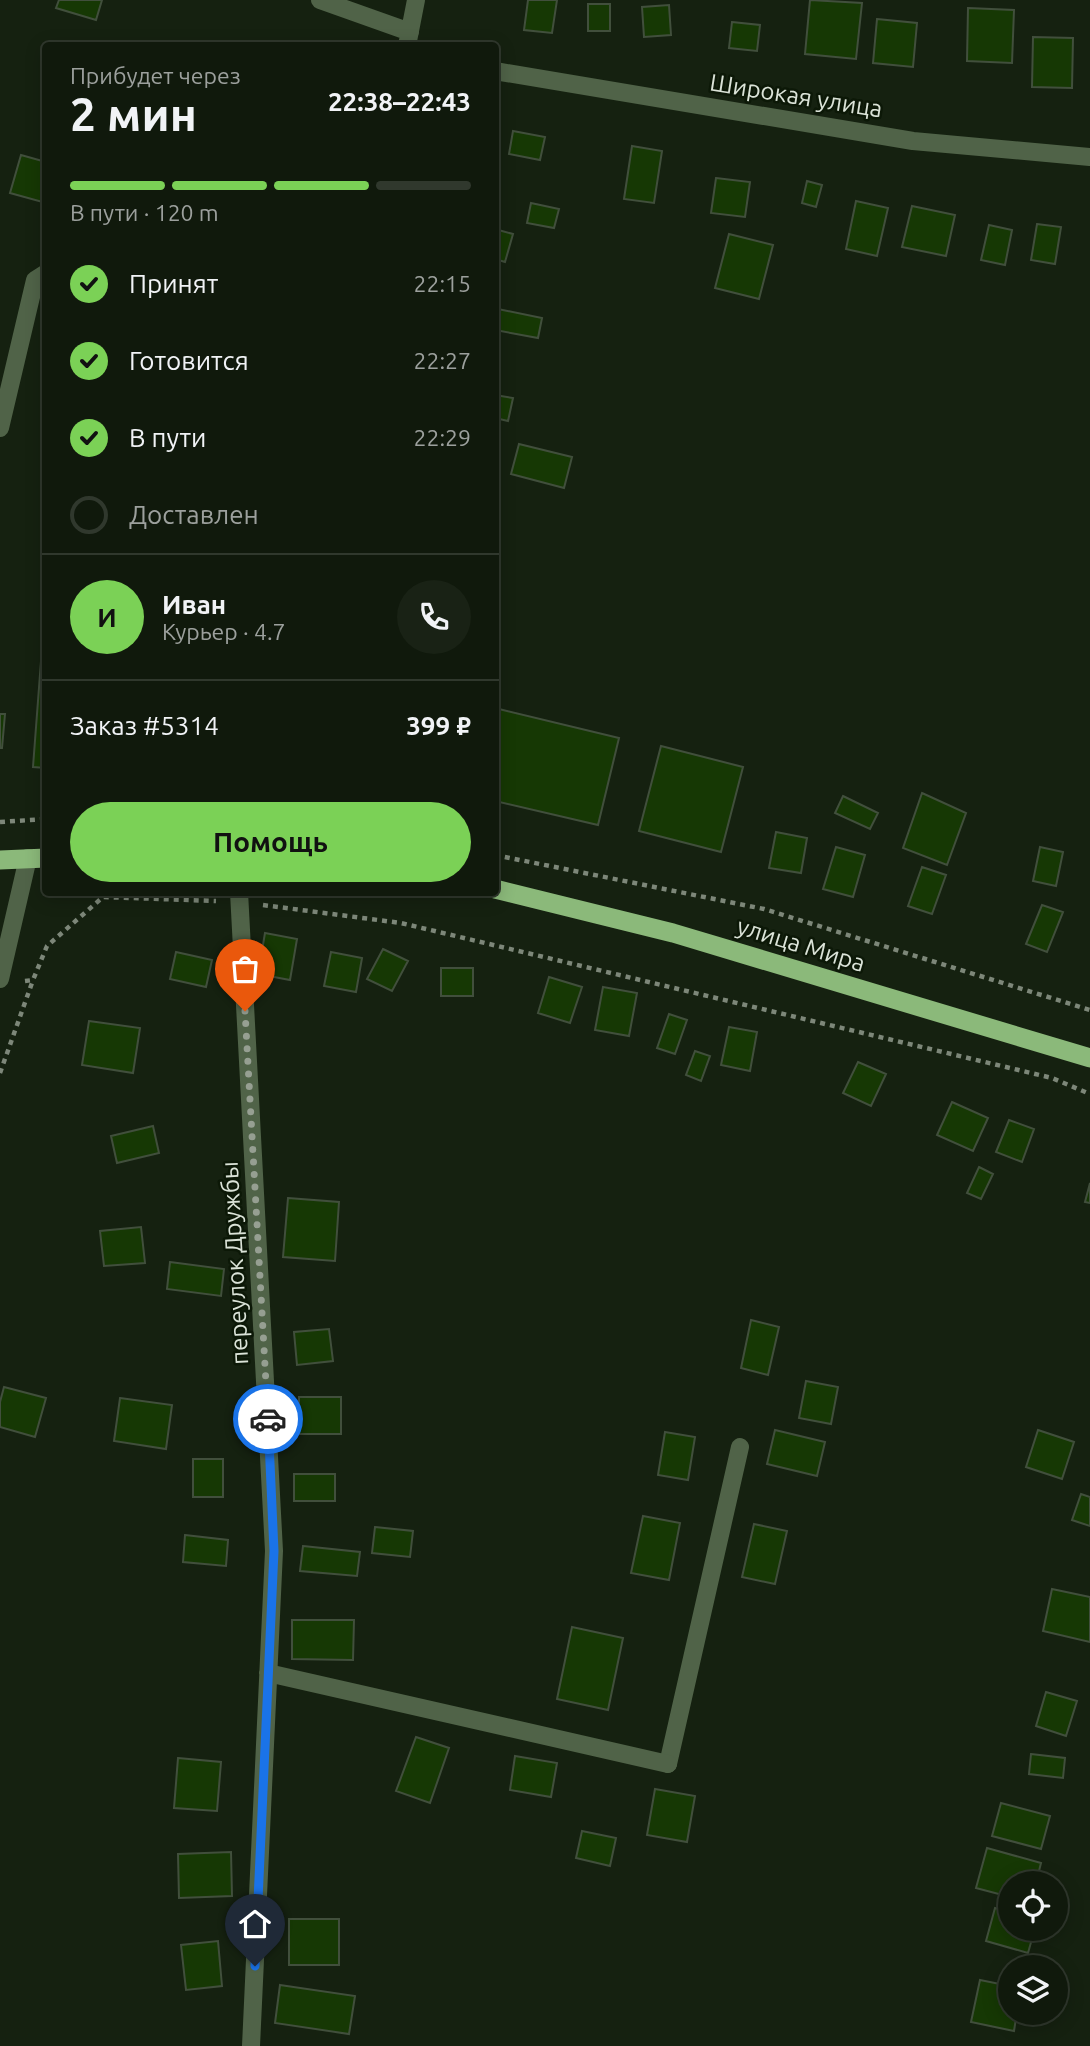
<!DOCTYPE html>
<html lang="ru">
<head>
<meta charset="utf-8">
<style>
  :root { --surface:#10190c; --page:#192215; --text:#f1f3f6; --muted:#9ca09d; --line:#30382d; --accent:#7bd156 }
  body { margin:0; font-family:Ubuntu,sans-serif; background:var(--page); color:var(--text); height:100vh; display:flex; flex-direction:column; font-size:26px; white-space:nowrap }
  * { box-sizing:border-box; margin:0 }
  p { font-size:23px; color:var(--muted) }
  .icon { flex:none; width:38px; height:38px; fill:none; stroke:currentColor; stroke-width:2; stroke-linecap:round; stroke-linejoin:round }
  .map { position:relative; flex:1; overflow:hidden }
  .drawer { position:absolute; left:42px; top:42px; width:457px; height:854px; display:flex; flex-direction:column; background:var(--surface); border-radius:7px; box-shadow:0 4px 18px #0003,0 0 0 2px var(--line) }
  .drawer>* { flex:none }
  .controls { position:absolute; left:998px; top:1871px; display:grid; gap:14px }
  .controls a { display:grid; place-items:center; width:70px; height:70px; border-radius:50%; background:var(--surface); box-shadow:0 4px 18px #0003,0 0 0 2px var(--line); font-size:35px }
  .pin { position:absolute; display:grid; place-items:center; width:60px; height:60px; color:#fff; margin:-72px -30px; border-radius:50% 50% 50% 0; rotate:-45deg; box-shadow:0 0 7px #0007 }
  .pin .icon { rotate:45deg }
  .courier { position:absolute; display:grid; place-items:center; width:70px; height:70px; margin:-35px; border:5px solid #1a73e8; border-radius:50%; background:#fff; color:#222; box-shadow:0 2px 9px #0007 }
  .headline em { font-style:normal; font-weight:700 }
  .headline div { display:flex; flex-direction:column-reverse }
  .headline { display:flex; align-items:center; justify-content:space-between; height:119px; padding:0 28px }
  h1 { font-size:46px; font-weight:700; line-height:52px }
  .bar { display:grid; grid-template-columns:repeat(4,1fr); gap:10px 7px; align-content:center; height:84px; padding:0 28px }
  .bar i { height:9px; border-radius:5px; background:var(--line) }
  .bar .current { background:var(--accent) }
  .bar p { grid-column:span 4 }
  .line { display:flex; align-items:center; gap:18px; padding:0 28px; border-top:2px solid var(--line) }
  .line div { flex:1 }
  .round { display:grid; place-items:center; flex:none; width:74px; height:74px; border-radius:37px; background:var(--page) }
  ol { padding:0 28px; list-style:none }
  li { display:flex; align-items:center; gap:21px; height:77px }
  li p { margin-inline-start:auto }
  li .icon { padding:7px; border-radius:50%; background:var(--accent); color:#111; stroke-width:4 }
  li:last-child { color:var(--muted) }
  li i { width:38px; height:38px; border:4px solid var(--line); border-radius:50% }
  .primary-button { display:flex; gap:14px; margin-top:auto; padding:14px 28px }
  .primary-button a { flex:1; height:80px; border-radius:42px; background:var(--accent); color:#111; font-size:28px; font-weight:700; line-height:80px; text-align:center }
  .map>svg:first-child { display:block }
  .building { fill:#163804; stroke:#414f3c; stroke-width:2 }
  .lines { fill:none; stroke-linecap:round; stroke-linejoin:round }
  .path { stroke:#7d8779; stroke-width:4.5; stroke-dasharray:5 5; stroke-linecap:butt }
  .service { stroke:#506348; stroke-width:18 }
  .minor { stroke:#506348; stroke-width:18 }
  .tertiary { stroke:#506348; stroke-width:18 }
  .trunk { stroke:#8bb97a; stroke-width:19 }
  .done { stroke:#969f92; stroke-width:7; stroke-dasharray:0 12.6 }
  .route { stroke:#1a73e8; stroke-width:9 }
  .labels { text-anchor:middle; stroke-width:5; stroke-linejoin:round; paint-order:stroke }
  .street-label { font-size:24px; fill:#dbe3d8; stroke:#0c1807 }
</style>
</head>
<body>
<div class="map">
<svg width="1090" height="2046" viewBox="0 0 1090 2046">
  <rect width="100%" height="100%" fill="#152110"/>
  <path class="building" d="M59 0H102L96 20 56 8Z
    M528 0H557L552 33 524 30Z
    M810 0 862 3 856 59 805 54Z
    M588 4H610V31H588Z
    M669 5 671 35 644 37 642 7Z
    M968 8 1014 10 1012 63 967 61Z
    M877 19 917 23 913 67 873 63Z
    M732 22 760 25 757 51 729 48Z
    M1033 37 1073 38 1072 88 1032 87Z
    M513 131 545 137 540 160 509 154Z
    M632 146 662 151 654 203 624 199Z
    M21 155 46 162V203L10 193Z
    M716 178 750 182 745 217 711 213Z
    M807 181 822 185 816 207 802 203Z
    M856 201 888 208 877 256 846 249Z
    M531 203 559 209 554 228 527 223Z
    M912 206 955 215 946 256 902 247Z
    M1037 224 1061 227 1055 264 1031 260Z
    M989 225 1012 230 1005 265 981 260Z
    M495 229 513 234 505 262 495 259Z
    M729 234 773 245 759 299 715 288Z
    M498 309 542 318 538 338 495 330Z
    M495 395 513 398 508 421 495 418Z
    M519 444 572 457 564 488 511 474Z
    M42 648H46V768L33 767Z
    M499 709 619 738 598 825 495 801V725Z
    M0 714H5L2 748H0Z
    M661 746 743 767 721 852 639 831Z
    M922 793 966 813 947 865 903 848Z
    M843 796 878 813 870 829 835 813Z
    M776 832 807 838 801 873 769 868Z
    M836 847 865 855 853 897 823 889Z
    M1040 847 1063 852 1056 886 1033 881Z
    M922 867 946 875 932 914 908 906Z
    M1042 905 1063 912 1047 952 1026 944Z
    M265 933 297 939 290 980 258 974Z
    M383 949 408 961 392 991 367 979Z
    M176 952 212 960 206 987 170 979Z
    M331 952 362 958 356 992 324 986Z
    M441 968H473V996H441Z
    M549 977 582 987 570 1023 538 1013Z
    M603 987 637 993 629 1036 595 1030Z
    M669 1014 687 1020 675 1054 657 1048Z
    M89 1021 140 1028 133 1073 82 1065Z
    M729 1027 757 1032 750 1071 721 1065Z
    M695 1051 710 1056 701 1081 686 1075Z
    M858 1062 886 1074 871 1106 843 1093Z
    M952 1102 988 1118 973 1151 937 1135Z
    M1009 1120 1034 1129 1022 1162 996 1152Z
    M153 1126 159 1153 117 1163 111 1136Z
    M979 1167 993 1174 981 1199 967 1193Z
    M1090 1183V1203L1085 1202Z
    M288 1198 339 1202 335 1261 283 1257Z
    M141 1227 145 1263 104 1266 100 1231Z
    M170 1262 224 1269 221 1296 167 1289Z
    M751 1320 779 1327 768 1375 741 1368Z
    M329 1329 333 1361 297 1365 294 1332Z
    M806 1381 838 1387 831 1424 799 1418Z
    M4 1387 46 1398 35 1437 0 1427V1402Z
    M299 1397H341V1434H299Z
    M120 1398 172 1405 166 1449 114 1441Z
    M775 1430 825 1442 817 1476 767 1464Z
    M1038 1430 1074 1442 1062 1479 1026 1467Z
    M665 1432 695 1437 688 1480 658 1475Z
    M193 1459H223V1497H193Z
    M294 1474H335V1501H294Z
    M1081 1494 1090 1497V1526L1072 1520Z
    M643 1516 680 1523 669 1580 631 1573Z
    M754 1524 787 1531 775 1584 742 1577Z
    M375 1527 413 1531 410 1557 372 1553Z
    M185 1535 228 1540 226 1566 183 1562Z
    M303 1546 360 1552 357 1576 300 1571Z
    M1052 1589 1090 1597V1642L1043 1631Z
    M292 1620H354L353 1660 292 1659Z
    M572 1627 623 1638 608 1710 557 1699Z
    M1046 1692 1077 1701 1066 1736 1036 1726Z
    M416 1737 449 1748 430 1803 396 1791Z
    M1031 1754 1065 1758 1063 1778 1029 1774Z
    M515 1756 557 1763 551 1797 510 1790Z
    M178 1758 221 1762 217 1811 174 1808Z
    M655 1789 695 1796 687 1842 647 1835Z
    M1001 1803 1050 1816 1041 1849 992 1836Z
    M582 1831 616 1838 610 1866 576 1858Z
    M987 1848 1041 1863 1036 1883H1010V1897L976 1888Z
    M231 1852 232 1896 179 1898 178 1854Z
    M995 1908 1010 1912V1928H1035L1028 1953 986 1941Z
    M289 1919H339V1965H289Z
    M218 1941 222 1986 186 1990 181 1945Z
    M980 1980 1010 1986V2012H1017L1014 2031 971 2022Z
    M280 1985 355 1996 349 2034 275 2023Z"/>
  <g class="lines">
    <path class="path" d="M0 822 46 819
      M495 855 764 909 1090 1010
      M263 905 401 923 1052 1078 1090 1094
      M25 981 33 980 47 946 103 897 216 901
      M0 1073 33 980"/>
    <path class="service" d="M668 1764 740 1447"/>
    <path class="minor" d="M320 0 410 32
      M407 46 416 0
      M495 71 913 141 1090 157
      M0 428 35 280 46 273
      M239 892 274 1551 251 2046
      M268 1673 668 1764"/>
    <path class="tertiary" d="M0 979 28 858"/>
    <path class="trunk" d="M0 860 46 858
      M495 889 673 933 1090 1058"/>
  </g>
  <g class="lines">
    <path class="done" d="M245 1011 268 1419"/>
    <path class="route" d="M255 1966 274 1551 268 1419"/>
  </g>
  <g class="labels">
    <g class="street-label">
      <text transform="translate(796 96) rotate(9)" y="8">Широкая улица</text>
      <text transform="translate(801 945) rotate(17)" y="8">улица Мира</text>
      <text transform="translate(235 1263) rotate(-93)" y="8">переулок Дружбы</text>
    </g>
  </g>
</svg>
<div class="controls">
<a><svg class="icon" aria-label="locate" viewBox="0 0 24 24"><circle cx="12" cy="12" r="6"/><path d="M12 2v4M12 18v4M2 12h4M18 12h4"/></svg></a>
<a><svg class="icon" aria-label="layers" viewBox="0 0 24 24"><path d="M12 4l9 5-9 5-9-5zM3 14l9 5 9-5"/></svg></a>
</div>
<div class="pin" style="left:245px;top:1011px;background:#ea580c"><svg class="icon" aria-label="bag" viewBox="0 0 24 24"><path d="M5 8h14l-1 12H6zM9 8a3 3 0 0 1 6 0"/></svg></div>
<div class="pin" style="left:255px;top:1966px;background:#1f2937"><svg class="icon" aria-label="home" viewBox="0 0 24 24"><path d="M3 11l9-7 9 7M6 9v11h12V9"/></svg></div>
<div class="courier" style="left:268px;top:1419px"><svg class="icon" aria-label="car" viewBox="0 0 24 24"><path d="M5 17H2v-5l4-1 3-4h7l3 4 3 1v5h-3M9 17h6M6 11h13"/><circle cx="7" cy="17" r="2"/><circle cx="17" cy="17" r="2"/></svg></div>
<section class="drawer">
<div class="headline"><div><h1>2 мин</h1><p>Прибудет через</p></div><em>22:38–22:43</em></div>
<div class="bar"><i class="current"></i><i class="current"></i><i class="current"></i><i></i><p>В пути · 120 m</p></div>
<ol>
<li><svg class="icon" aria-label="check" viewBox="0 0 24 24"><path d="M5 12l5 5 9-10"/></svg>Принят<p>22:15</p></li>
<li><svg class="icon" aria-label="check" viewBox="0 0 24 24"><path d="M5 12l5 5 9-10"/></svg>Готовится<p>22:27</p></li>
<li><svg class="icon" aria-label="check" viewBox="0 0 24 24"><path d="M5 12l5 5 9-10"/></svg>В пути<p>22:29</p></li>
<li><i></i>Доставлен</li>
</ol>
<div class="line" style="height:126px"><b class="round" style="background:var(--accent);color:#111">И</b><div><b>Иван</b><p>Курьер · 4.7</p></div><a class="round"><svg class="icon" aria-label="phone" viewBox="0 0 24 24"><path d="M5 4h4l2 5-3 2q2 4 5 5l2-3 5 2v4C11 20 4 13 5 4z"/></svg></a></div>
<div class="line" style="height:91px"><div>Заказ #5314</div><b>399 ₽</b></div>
<div class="primary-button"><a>Помощь</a></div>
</section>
</div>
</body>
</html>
